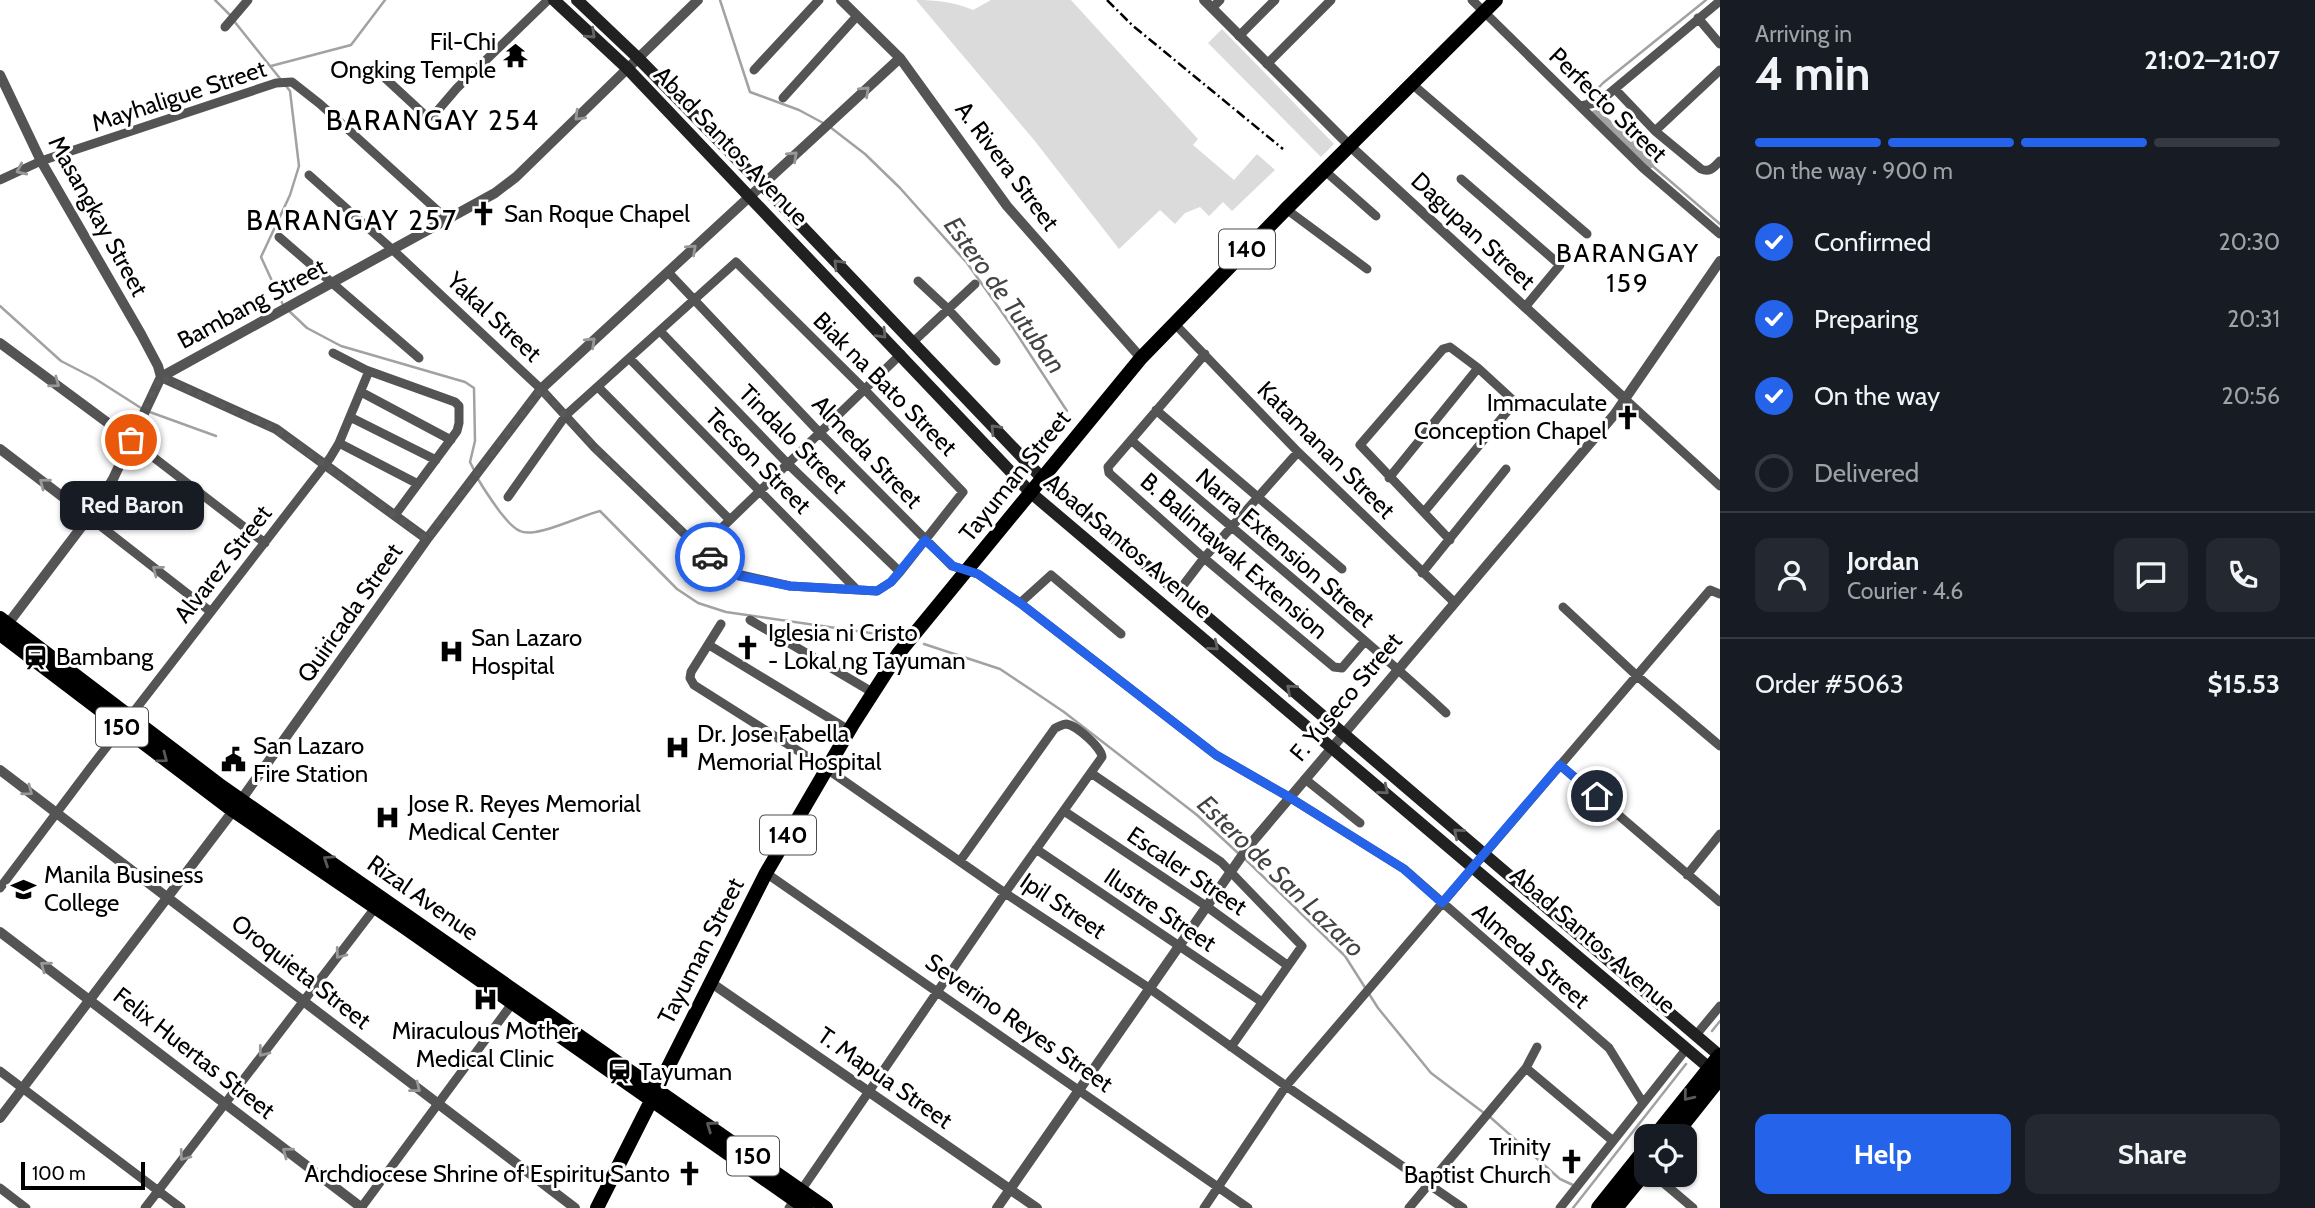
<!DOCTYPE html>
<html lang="en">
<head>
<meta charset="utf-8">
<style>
  :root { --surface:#171b24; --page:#242831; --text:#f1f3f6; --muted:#9ea1a6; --line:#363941; --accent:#2563eb }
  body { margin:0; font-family:Cabin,sans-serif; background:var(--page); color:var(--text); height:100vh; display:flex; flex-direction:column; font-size:26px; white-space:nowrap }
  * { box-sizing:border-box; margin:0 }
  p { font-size:23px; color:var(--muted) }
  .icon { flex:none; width:38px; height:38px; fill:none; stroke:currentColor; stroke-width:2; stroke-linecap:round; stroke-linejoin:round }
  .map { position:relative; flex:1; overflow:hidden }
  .panel { display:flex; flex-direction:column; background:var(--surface); width:595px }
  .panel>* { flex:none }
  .fabs { position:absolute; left:1634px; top:1124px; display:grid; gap:14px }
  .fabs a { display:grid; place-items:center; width:63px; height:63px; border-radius:14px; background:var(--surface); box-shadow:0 2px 5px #0004; font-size:35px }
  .scale { position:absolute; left:21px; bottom:18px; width:124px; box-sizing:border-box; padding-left:7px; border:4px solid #000; border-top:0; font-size:19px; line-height:24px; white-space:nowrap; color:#000; -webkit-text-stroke:5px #fff; paint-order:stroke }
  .pin { position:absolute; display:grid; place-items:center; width:60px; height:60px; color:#fff; margin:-30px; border:4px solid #fff; border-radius:50%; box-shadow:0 2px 7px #0007 }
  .courier { position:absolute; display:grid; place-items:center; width:70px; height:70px; margin:-35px; border:5px solid #2563eb; border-radius:50%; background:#fff; color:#222; box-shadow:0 2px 9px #0007 }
  .bubble { position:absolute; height:49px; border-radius:14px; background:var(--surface); box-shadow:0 2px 5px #0004; font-size:23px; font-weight:700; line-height:49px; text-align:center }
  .summary em { font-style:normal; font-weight:700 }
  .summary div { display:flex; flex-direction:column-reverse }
  .summary { display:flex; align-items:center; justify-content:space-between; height:119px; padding:0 35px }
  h1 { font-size:46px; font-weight:700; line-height:52px }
  .bar { display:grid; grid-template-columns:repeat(4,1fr); gap:10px 7px; align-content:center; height:84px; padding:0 35px }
  .bar i { height:9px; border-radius:5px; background:var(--line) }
  .bar .selected { background:var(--accent) }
  .bar p { grid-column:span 4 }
  .line { display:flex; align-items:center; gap:18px; padding:0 35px; border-top:2px solid var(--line) }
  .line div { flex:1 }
  .round { display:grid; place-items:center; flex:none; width:74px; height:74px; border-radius:14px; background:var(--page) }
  ol { padding:0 35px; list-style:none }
  li { display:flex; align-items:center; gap:21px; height:77px }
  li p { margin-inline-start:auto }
  li .icon { padding:7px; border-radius:50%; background:var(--accent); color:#fff; stroke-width:4 }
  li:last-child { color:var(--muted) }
  li i { width:38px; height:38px; border:4px solid var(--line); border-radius:50% }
  .action { display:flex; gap:14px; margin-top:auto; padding:14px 35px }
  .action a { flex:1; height:80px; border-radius:14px; background:var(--accent); color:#fff; font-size:28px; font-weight:700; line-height:80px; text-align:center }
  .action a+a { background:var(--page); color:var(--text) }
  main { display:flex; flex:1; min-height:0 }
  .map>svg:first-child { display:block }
  .green { fill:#dbdbdb }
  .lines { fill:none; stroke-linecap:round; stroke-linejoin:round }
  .stream { stroke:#a2a2a2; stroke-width:2.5 }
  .river { stroke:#a2a2a2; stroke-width:14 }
  .minor { stroke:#545454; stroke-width:9 }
  .tertiary { stroke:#545454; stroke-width:10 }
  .secondary { stroke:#212121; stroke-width:12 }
  .primary { stroke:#000; stroke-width:14 }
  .motorway { stroke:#000; stroke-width:16 }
  .tram { stroke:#000; stroke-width:2 }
  .rail { stroke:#000; stroke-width:2.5; stroke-dasharray:10 3.5 2 3.5; stroke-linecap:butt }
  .oneway { stroke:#646464 }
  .oneway2 { stroke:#989898 }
  .oneway3 { stroke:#595959 }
  .done { stroke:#595959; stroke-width:7; stroke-dasharray:0 12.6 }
  .route { stroke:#2563eb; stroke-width:9 }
  .labels { text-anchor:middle; stroke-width:6; stroke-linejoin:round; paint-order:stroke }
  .shield { fill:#fff; stroke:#4c4c4c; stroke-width:2 }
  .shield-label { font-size:23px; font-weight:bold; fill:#000 }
  .poi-label { font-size:24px; fill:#000; stroke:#fff; text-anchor:start }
  .street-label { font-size:24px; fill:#000; stroke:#fff }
  .neighbourhood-label { font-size:26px; letter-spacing:2px; fill:#000; stroke:#fff }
  .water-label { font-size:26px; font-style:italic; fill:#434343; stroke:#fff }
  .quarter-label { font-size:28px; letter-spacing:2px; fill:#000; stroke:#fff }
</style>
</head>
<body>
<main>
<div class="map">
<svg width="1720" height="1208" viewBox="0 0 1720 1208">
  <rect width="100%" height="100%" fill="#fff"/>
  <path class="green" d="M916 0C936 0 954 2 973 10L991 0H1071L1198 139 1193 145 1234 180 1257 154 1275 170 1232 211 1223 202 1209 216 1200 207 1185 213 1175 224 1160 210 1119 249 1034 140Z
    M1222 29 1334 144 1321 157 1208 43Z"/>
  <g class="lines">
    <path class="stream" d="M215 0 230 15
      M720 0 750 92 799 110 825 124
      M234 21 282 81
      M271 66 351 45 385 0
      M1588 102 1587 100 1603 83 1706 0
      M830 127 865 154 900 188 967 263 1011 325 1067 411
      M1648 162 1720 224
      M0 306 61 361 94 378 141 408
      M284 307 261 257 290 195 299 166 290 91 286 86
      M289 311 307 328 341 346 465 382 474 388 475 441 470 462 474 470
      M147 411 216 436
      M478 479C485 491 492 501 500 512 506 519 511 527 520 531 535 539 582 515 600 511L677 589 698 603 726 612 898 637
      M924 644 1000 669 1030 689 1064 712 1197 815 1238 853
      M1243 857 1345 956 1378 1008 1431 1073 1484 1113
      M1712 1031 1720 1021
      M1490 1117 1560 1179 1573 1185
      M1573 1208 1686 1064"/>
    <path class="river" d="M1596 117 1648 162"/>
    <path class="minor" d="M1472 0 1643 168 1720 234
      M1212 8 1220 0
      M1698 18 1720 44
      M225 27 248 0
      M1239 36 1275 0
      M1267 64 1331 0
      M754 70 819 0
      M386 79 426 116H433L457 88 548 0
      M1412 84 1587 234
      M1615 89 1655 131 1701 169C1710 173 1714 167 1720 161
      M783 98 857 16
      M1581 106 1599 102 1720 1
      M1655 131 1720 70
      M1325 171 1376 216
      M309 175 394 251 541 389 594 447 700 549 732 573 790 586 877 591 891 582 900 572 963 492 865 390 736 262 566 415 508 497
      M1461 179 1560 265 1525 307
      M0 180 41 161 276 83 292 82 320 104 449 221
      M1286 209 1367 269
      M279 237 419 358
      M668 272 819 432 952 566 978 574 1020 603 1216 755 1289 797 1404 869 1609 1048 1643 1103
      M918 281 947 308 996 361
      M1174 323 1298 452 1454 602
      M660 331 787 463 900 572
      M913 342 975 284
      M333 353 366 370 455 402 459 406V423L457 431 395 515
      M1205 354 1108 467 1109 473 1204 558 1334 667 1342 668 1365 641
      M630 359 857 590
      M599 388 730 520
      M361 392 451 440
      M1625 399 1720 486
      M1156 410 1342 569
      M350 417 436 460
      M131 440 265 543
      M1131 440C1235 532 1344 619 1446 713
      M339 443 418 484
      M1389 478 1478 368
      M1424 512 1515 402 1478 368 1450 347 1443 349 1360 445 1450 540
      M89 517 211 612
      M700 549 901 354
      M1422 573 1506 469
      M1178 592 1204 558 1298 452
      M1020 603 1051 575 1121 634
      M1563 607 1636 675 1720 746
      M750 620 872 692
      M721 624 691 672 690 678 694 685 827 769 1005 893 1149 988 1286 1086 1463 1208
      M709 645 849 730
      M1560 765 1720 902
      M1091 773 1221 862 1302 946 1231 1047
      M1305 779 1360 823
      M1064 811 1206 906 1287 965
      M1036 849 1262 1002
      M766 873 1248 1208
      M1687 875 1720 834
      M0 888 91 767 330 458 339 443 369 371
      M1696 1035 1720 1006
      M1526 1068 1613 1141
      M0 1071 181 1208
      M1653 1174 1693 1208
      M0 1188 26 1208
      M145 1208 378 904
      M361 1208 514 1001
      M789 1208 1005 893 1102 757C1102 748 1076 725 1066 724 1062 724 1059 727 1055 728L960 861
      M1204 1208 1286 1086 1710 590 1720 594
      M1409 1208 1526 1068 1537 1047
      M1560 1208 1687 1048"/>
    <path class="tertiary" d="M841 0 900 58 1007 206 1141 358
      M1204 0 1350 146 1625 399
      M0 75 41 161 141 334 158 366 161 377
      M0 343 131 440
      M161 377 276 429 427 539
      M0 449 89 517
      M4 629 89 517 113 479 161 377 495 193 516 177 698 0
      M0 770 575 1208
      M241 800 427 539 541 389 900 58
      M0 932 362 1208
      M710 982 1037 1208
      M0 1118 233 811
      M997 1208 1248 847 1614 415 1720 261"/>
    <path class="secondary" d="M554 0 627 68 1030 492 1714 1072
      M577 0 638 58 772 195 1042 478 1178 592 1720 1056"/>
    <path class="primary" d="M0 618 221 786 826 1208
      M0 634 228 807 404 927 806 1208
      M597 1208 766 873 853 724 898 654 1141 358 1286 209 1496 0"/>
    <path class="motorway" d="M1656 1136 1720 1056
      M1673 1136 1720 1077
      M1599 1208 1647 1148
      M1615 1208 1647 1169"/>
    <path class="tram" d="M0 623 242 806 382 901 593 1052 823 1208"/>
    <path class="rail" d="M1107 0 1132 25 1283 149"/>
  </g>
  <defs><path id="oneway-chevron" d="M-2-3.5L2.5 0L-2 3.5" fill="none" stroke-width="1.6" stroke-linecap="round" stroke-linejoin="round" transform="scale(1.75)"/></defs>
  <g class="oneway">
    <use href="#oneway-chevron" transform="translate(591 34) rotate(43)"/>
    <use href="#oneway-chevron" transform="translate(838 264) rotate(-134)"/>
    <use href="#oneway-chevron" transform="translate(882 334) rotate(46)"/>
    <use href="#oneway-chevron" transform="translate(995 429) rotate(-133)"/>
    <use href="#oneway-chevron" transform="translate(1214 646) rotate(40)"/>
    <use href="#oneway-chevron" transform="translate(1291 689) rotate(-139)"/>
    <use href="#oneway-chevron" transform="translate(1384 790) rotate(40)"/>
    <use href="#oneway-chevron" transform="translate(1458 833) rotate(-139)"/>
  </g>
  <g class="oneway2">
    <use href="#oneway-chevron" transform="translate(865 91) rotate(-43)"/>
    <use href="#oneway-chevron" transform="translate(579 116) rotate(136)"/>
    <use href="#oneway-chevron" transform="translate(793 156) rotate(-43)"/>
    <use href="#oneway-chevron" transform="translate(21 170) rotate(156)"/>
    <use href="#oneway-chevron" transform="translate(692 249) rotate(-42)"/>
    <use href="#oneway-chevron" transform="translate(591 342) rotate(-43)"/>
    <use href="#oneway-chevron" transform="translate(55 383) rotate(36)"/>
    <use href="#oneway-chevron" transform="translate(44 483) rotate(-143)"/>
    <use href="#oneway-chevron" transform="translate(157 570) rotate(-142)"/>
    <use href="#oneway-chevron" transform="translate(28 791) rotate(37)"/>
    <use href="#oneway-chevron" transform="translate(340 954) rotate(127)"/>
    <use href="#oneway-chevron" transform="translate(45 966) rotate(-143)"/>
    <use href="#oneway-chevron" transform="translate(263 1052) rotate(128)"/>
    <use href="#oneway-chevron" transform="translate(416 1088) rotate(38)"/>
    <use href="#oneway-chevron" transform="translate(287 1152) rotate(-143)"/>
    <use href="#oneway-chevron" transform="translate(184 1156) rotate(127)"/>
  </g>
  <g class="oneway3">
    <use href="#oneway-chevron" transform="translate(163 758) rotate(37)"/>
    <use href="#oneway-chevron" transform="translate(328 860) rotate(-146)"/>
    <use href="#oneway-chevron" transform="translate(1688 1096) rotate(129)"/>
    <use href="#oneway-chevron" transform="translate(711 1126) rotate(-145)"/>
  </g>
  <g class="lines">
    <path class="done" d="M131 440 160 377 275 429 427 539 541 389 594 447 710 557"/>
    <path class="route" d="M710 557 739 576 790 586 877 591 891 582 925 540 953 566 978 574 1020 603 1216 755 1289 797 1404 869 1442 903 1560 765 1597 796"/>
  </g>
  <defs>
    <symbol id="temple-bare" viewBox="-9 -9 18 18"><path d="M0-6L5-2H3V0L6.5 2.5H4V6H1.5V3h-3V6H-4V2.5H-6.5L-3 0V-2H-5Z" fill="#000" stroke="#fff" stroke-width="2.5" paint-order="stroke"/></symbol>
    <symbol id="church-bare" viewBox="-9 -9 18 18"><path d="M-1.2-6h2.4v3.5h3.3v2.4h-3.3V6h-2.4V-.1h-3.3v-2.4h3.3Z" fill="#000" stroke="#fff" stroke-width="2.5" paint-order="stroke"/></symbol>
    <symbol id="hospital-bare" viewBox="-9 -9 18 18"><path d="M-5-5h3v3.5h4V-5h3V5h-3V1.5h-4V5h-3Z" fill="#000" stroke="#fff" stroke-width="2.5" paint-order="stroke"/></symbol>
    <symbol id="station-bare" viewBox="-9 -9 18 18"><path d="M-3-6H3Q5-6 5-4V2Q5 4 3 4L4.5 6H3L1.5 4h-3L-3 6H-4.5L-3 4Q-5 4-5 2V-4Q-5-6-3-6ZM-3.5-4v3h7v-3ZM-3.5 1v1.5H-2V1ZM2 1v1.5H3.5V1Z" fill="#000" stroke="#fff" stroke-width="2.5" paint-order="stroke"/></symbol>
    <symbol id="civic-bare" viewBox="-9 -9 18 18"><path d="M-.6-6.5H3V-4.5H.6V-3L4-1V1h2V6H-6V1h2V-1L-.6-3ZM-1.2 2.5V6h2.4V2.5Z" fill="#000" stroke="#fff" stroke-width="2.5" paint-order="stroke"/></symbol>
    <symbol id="university-bare" viewBox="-9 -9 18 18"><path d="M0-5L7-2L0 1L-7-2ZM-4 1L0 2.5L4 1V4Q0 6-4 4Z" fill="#000" stroke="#fff" stroke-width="2.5" paint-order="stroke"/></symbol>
  </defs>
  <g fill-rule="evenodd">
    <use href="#temple-bare" x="498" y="38" width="35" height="35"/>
    <use href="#church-bare" x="466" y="196" width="35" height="35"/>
    <use href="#church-bare" x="1610" y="400" width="35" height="35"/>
    <use href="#church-bare" x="730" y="630" width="35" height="35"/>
    <use href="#hospital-bare" x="434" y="634" width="35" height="35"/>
    <use href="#station-bare" x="18" y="640" width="35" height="35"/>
    <use href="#hospital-bare" x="660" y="730" width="35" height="35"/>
    <use href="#civic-bare" x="216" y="742" width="35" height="35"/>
    <use href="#hospital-bare" x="370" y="800" width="35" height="35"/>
    <use href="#university-bare" x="6" y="872" width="35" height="35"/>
    <use href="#hospital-bare" x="468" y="982" width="35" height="35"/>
    <use href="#station-bare" x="602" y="1054" width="35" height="35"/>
    <use href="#church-bare" x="1554" y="1144" width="35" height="35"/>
    <use href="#church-bare" x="672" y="1156" width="35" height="35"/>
  </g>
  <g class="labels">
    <g class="shield">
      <rect x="1219" y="229.5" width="56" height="39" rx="5"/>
      <rect x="96" y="707.5" width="52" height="39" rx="5"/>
      <rect x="760" y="815.5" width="56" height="39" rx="5"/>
      <rect x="727" y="1136.5" width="52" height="39" rx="5"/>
    </g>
    <g class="shield-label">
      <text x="1247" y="257">140</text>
      <text x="122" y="735">150</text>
      <text x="788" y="843">140</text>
      <text x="753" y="1164">150</text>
    </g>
    <g class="poi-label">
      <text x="496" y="50" text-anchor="end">Fil-Chi<tspan x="496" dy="28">Ongking Temple</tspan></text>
      <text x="504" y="222">San Roque Chapel</text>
      <text x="1607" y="411" text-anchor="end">Immaculate<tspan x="1607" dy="28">Conception Chapel</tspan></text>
      <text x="768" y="641">Iglesia ni Cristo<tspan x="768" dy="28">- Lokal ng Tayuman</tspan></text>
      <text x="471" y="646">San Lazaro<tspan x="471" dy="28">Hospital</tspan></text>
      <text x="56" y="665">Bambang</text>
      <text x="697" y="742">Dr. Jose Fabella<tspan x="697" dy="28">Memorial Hospital</tspan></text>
      <text x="253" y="754">San Lazaro<tspan x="253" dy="28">Fire Station</tspan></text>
      <text x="408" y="812">Jose R. Reyes Memorial<tspan x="408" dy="28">Medical Center</tspan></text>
      <text x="44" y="883">Manila Business<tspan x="44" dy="28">College</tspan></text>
      <text x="485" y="1039" text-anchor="middle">Miraculous Mother<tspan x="485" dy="28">Medical Clinic</tspan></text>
      <text x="639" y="1080">Tayuman</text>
      <text x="1551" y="1155" text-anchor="end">Trinity<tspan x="1551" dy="28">Baptist Church</tspan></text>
      <text x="670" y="1182" text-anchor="end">Archdiocese Shrine of Espiritu Santo</text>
    </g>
    <g class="street-label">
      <text transform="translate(179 96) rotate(-18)" y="8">Mayhaligue Street</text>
      <text transform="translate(1608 105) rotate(44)" y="8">Perfecto Street</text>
      <text transform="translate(731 146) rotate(46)" y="8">Abad Santos Avenue</text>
      <text transform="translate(1007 166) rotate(53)" y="8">A. Rivera Street</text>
      <text transform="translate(98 216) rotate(61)" y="8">Masangkay Street</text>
      <text transform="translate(1473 231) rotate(43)" y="8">Dagupan Street</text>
      <text transform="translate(252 304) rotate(-28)" y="8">Bambang Street</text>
      <text transform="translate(494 317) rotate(43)" y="8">Yakal Street</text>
      <text transform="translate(885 384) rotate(45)" y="8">Biak na Bato Street</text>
      <text transform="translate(793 439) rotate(45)" y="8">Tindalo Street</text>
      <text transform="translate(1326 450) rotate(45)" y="8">Katamanan Street</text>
      <text transform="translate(867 452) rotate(46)" y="8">Almeda Street</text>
      <text transform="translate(758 461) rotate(45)" y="8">Tecson Street</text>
      <text transform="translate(1015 476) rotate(-51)" y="8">Tayuman Street</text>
      <text transform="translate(1128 546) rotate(40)" y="8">Abad Santos Avenue</text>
      <text transform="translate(1285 548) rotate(41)" y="8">Narra Extension Street</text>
      <text transform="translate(1234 556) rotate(41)" y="8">B. Balintawak Extension</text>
      <text transform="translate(223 564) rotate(-52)" y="8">Alvarez Street</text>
      <text transform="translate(350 613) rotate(-55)" y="8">Quiricada Street</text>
      <text transform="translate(1346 697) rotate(-50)" y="8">F. Yuseco Street</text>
      <text transform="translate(1187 871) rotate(34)" y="8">Escaler Street</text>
      <text transform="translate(423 898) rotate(35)" y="8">Rizal Avenue</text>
      <text transform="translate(1063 906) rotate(34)" y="8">Ipil Street</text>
      <text transform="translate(1160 910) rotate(34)" y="8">Ilustre Street</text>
      <text transform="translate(1593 940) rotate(41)" y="8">Abad Santos Avenue</text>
      <text transform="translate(701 951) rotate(-63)" y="8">Tayuman Street</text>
      <text transform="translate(1531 956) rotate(41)" y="8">Almeda Street</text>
      <text transform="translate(301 972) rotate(38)" y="8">Oroquieta Street</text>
      <text transform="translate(1019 1023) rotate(35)" y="8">Severino Reyes Street</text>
      <text transform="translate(194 1053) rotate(38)" y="8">Felix Huertas Street</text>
      <text transform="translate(885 1078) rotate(35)" y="8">T. Mapua Street</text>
    </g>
    <g class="neighbourhood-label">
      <text x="1628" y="262">BARANGAY<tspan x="1628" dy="30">159</tspan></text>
    </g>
    <g class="water-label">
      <text transform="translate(1005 295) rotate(54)" y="9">Estero de Tutuban</text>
      <text transform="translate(1281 876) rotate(44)" y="9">Estero de San Lazaro</text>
    </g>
    <g class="quarter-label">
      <text x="433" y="130">BARANGAY 254</text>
      <text x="352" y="230">BARANGAY 257</text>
    </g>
  </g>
</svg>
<div class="fabs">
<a><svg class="icon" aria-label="locate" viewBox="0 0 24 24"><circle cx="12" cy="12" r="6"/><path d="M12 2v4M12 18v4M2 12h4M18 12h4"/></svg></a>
</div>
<div class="scale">100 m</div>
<div class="pin" style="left:131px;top:440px;background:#ea580c"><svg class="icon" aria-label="bag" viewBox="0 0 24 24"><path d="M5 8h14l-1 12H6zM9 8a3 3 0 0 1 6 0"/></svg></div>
<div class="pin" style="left:1597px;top:796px;background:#1f2937"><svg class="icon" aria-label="home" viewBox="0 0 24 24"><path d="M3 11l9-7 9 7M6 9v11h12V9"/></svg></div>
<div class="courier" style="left:710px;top:557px"><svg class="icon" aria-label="car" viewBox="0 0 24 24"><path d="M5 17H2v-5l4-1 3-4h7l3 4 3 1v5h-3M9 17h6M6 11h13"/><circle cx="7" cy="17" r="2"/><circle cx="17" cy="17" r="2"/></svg></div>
<div class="bubble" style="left:60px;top:481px;width:144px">Red Baron</div>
</div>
<section class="panel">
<div class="summary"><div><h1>4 min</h1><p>Arriving in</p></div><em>21:02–21:07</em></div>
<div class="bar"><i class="selected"></i><i class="selected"></i><i class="selected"></i><i></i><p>On the way · 900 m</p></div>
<ol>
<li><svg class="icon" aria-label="check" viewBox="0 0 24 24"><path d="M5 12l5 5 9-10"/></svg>Confirmed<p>20:30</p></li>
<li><svg class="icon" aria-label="check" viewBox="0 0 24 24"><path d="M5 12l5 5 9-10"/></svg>Preparing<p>20:31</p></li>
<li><svg class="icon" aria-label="check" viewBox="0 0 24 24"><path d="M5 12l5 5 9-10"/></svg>On the way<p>20:56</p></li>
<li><i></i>Delivered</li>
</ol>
<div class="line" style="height:126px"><a class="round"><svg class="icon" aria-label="person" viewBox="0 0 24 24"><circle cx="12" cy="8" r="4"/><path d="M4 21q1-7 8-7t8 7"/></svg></a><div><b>Jordan</b><p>Courier · 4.6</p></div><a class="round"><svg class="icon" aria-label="chat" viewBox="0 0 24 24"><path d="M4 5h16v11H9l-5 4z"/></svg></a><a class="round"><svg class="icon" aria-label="phone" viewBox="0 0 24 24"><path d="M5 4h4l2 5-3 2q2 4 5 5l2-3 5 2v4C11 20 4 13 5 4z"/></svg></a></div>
<div class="line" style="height:91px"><div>Order #5063</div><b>$15.53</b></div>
<div class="action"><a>Help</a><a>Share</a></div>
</section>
</main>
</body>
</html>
